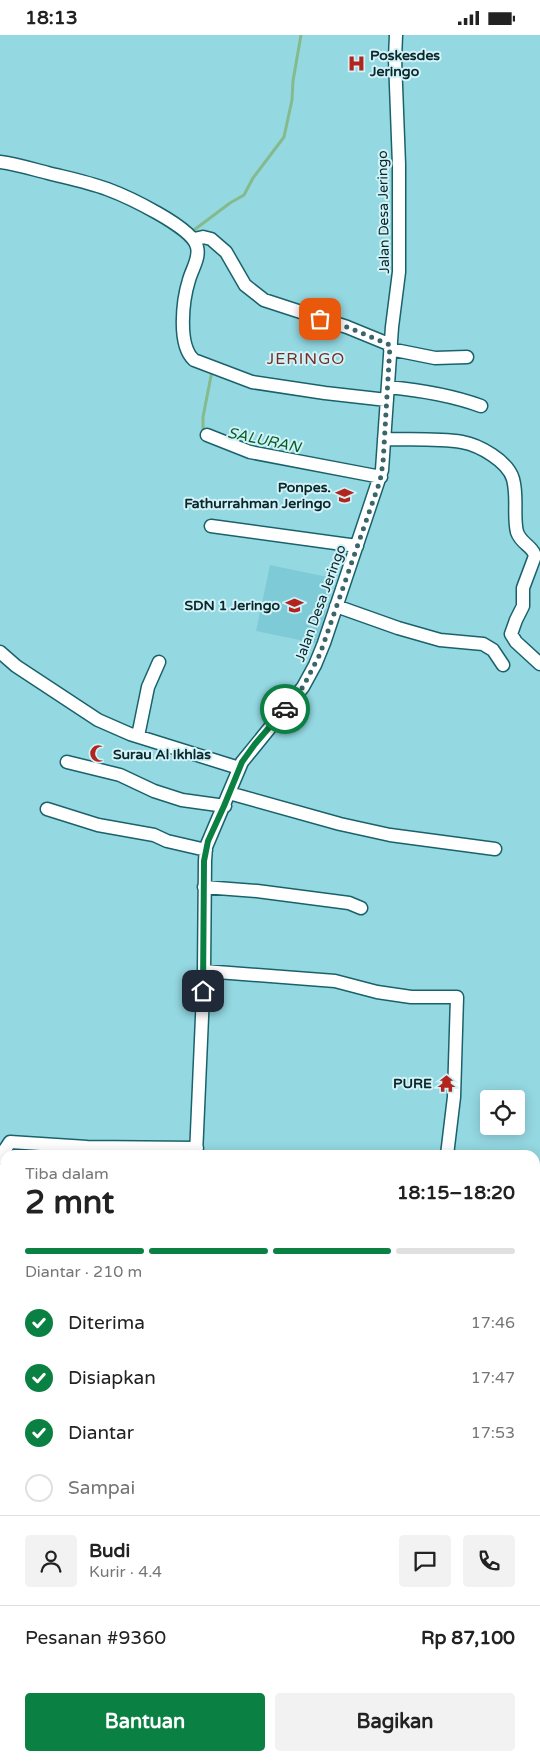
<!DOCTYPE html>
<html lang="id">
<head>
<meta charset="utf-8">
<style>
  :root { --surface:#fff; --page:#f2f2f2; --text:#222; --muted:#767676; --line:#e0e0e0; --accent:#0b8043 }
  body { margin:0; font-family:"Varela Round",sans-serif; background:var(--page); color:var(--text); height:100vh; display:flex; flex-direction:column; font-size:19px; white-space:nowrap }
  * { box-sizing:border-box; margin:0 }
  p { font-size:16px; color:var(--muted) }
  .icon { flex:none; width:28px; height:28px; fill:none; stroke:currentColor; stroke-width:2; stroke-linecap:round; stroke-linejoin:round }
  .map { position:relative; flex:1; overflow:hidden }
  .panel { position:absolute; left:0px; top:1115px; width:540px; height:611px; display:flex; flex-direction:column; background:var(--surface); border-radius:15px 15px 0 0; box-shadow:0 2px 12px #0003 }
  .panel>* { flex:none }
  .buttons { position:absolute; left:480px; top:1055px; display:grid; gap:10px }
  .buttons a { display:grid; place-items:center; width:45px; height:45px; border-radius:5px; background:var(--surface); box-shadow:0 2px 12px #0003; font-size:25px }
  .pin { position:absolute; display:grid; place-items:center; width:42px; height:42px; color:#fff; margin:-21px; border-radius:10px; box-shadow:0 2px 8px #0006 }
  .courier { position:absolute; display:grid; place-items:center; width:50px; height:50px; margin:-25px; border:4px solid #0b8043; border-radius:50%; background:#fff; color:#222; box-shadow:0 1px 6px #0007 }
  .head em { font-style:normal; font-weight:800 }
  .head div { display:flex; flex-direction:column-reverse }
  .head { display:flex; align-items:center; justify-content:space-between; height:85px; padding:0 25px }
  h1 { font-size:32px; font-weight:800; line-height:38px }
  .bar { display:grid; grid-template-columns:repeat(4,1fr); gap:8px 5px; align-content:center; height:60px; padding:0 25px }
  .bar i { height:6px; border-radius:4px; background:var(--line) }
  .bar .active { background:var(--accent) }
  .bar p { grid-column:span 4 }
  .line { display:flex; align-items:center; gap:12px; padding:0 25px; border-top:1px solid var(--line) }
  .line div { flex:1 }
  .round { display:grid; place-items:center; flex:none; width:52px; height:52px; border-radius:5px; background:var(--page) }
  ol { padding:0 25px; list-style:none }
  li { display:flex; align-items:center; gap:15px; height:55px }
  li p { margin-inline-start:auto }
  li .icon { padding:5px; border-radius:50%; background:var(--accent); color:#fff; stroke-width:4 }
  li:last-child { color:var(--muted) }
  li i { width:28px; height:28px; border:2px solid var(--line); border-radius:50% }
  .button { display:flex; gap:10px; margin-top:auto; padding:10px 25px }
  .button a { flex:1; height:58px; border-radius:5px; background:var(--accent); color:#fff; font-size:20px; font-weight:800; line-height:58px; text-align:center }
  .button a+a { background:var(--page); color:var(--text) }
  .status { display:flex; justify-content:space-between; align-items:center; height:35px; padding:0 25px; background:var(--surface); direction:ltr }
  .status svg { height:14px; fill:currentColor }
  .map>svg:first-child { display:block }
  .built { fill:#7ecbd7 }
  .lines { fill:none; stroke-linecap:round; stroke-linejoin:round }
  .stream { stroke:#84ba8c; stroke-width:3 }
  .minor-casing { stroke:#1a626b; stroke-width:15 }
  .minor { stroke:#fff; stroke-width:12 }
  .done { stroke:#3a656b; stroke-width:5; stroke-dasharray:0 9 }
  .route { stroke:#0b8043; stroke-width:6 }
  .labels { text-anchor:middle; stroke-width:4; stroke-linejoin:round; paint-order:stroke }
  .poi-label { font-size:14px; font-weight:bold; fill:#0a272b; stroke:#d1f2f7; text-anchor:end }
  .street-label { font-size:14px; fill:#0a272b; stroke:#d1f2f7 }
  .water-label { font-size:15px; font-style:italic; fill:#065d24; stroke:#d1f2f7 }
  .quarter-label { font-size:16px; letter-spacing:1px; fill:#732d26; stroke:#d1f2f7 }
</style>
</head>
<body>
<div class="status"><b>18:13</b><svg viewBox="0 0 49 12"><path d="M0 12V9h3v3zM5 12V6h3v6zM10 12V3h3v9zM15 12V0h3v12zM26 1h20v11H26zM47 4h2v5h-2z"/></svg></div>
<div class="map">
<svg width="540" height="1726" viewBox="0 0 540 1726">
  <rect width="100%" height="100%" fill="#94d8e2"/>
  <path class="built" d="M270 530 332 543 319 609 256 596Z"/>
  <g class="lines">
    <path class="stream" d="M194 195 230 168 244 160 253 143 284 102 292 65 293 46 301 0
      M203 399V382L212 336
      M0 1392 5 1390
      M535 1666 540 1665
      M0 1721H5
      M6 1721 45 1726"/>
    <defs>
      <path id="minor" d="M0 127C16 129 32 134 48 138 68 143 88 147 107 154 126 161 193 192 197 212 200 223 192 234 189 245 183 264 177 310 194 325L252 347 325 358 387 365
        M194 204 203 202 211 204 226 217 245 250 264 265 347 292 391 310
        M390 314 435 323 467 322
        M388 352C419 355 451 360 481 371
        M207 400 250 417 381 442
        M384 404C410 405 437 403 462 407 479 410 508 426 513 444 518 462 513 481 517 497 521 509 533 511 535 521L523 553V571L516 585 511 599 516 607 540 629
        M211 491 357 511
        M336 571 398 593 440 605 483 609 493 615 503 630
        M0 617 16 631 98 685 130 699 239 733
        M138 701 148 652 159 627
        M67 727 120 740 154 756 182 765 225 771
        M229 758 340 789 390 800 495 814
        M47 774 98 790 154 800 167 806 206 815
        M204 852 257 856 349 868 361 873
        M204 936 335 946 377 957 411 962H457L454 1062 447 1120
        M196 1120 204 936 205 826 206 812 242 727 303 652 315 630 324 608 382 435 392 292 399 237V130L395 24 396 0
        M0 1122 10 1107 87 1112 197 1113
        M535 1212H540
        M0 1248 5 1246"/>
    </defs>
    <use href="#minor" class="minor-casing"/>
    <use href="#minor" class="minor"/>
  </g>
  <g class="lines">
    <path class="done" d="M285 674 303 652 320 619 380 446 383 428 390 310 347 292 320 284"/>
    <path class="route" d="M203 956 204 826 208 806 224 771 242 727 255 709 285 674"/>
  </g>
  <defs>
    <symbol id="hospital-bare" viewBox="-9 -9 18 18"><path d="M-5-5h3v3.5h4V-5h3V5h-3V1.5h-4V5h-3Z" fill="#b3241e" stroke="#d1f2f7" stroke-width="2.5" paint-order="stroke"/></symbol>
    <symbol id="school-bare" viewBox="-9 -9 18 18"><path d="M0-5L7-2L0 1L-7-2ZM-4 1L0 2.5L4 1V4Q0 6-4 4Z" fill="#b3241e" stroke="#d1f2f7" stroke-width="2.5" paint-order="stroke"/></symbol>
    <symbol id="mosque-bare" viewBox="-9 -9 18 18"><path d="M3.5-4.9A6 6 0 1 0 3.5 4.9A5 5 0 1 1 3.5-4.9Z" fill="#b3241e" stroke="#d1f2f7" stroke-width="2.5" paint-order="stroke"/></symbol>
    <symbol id="temple-bare" viewBox="-9 -9 18 18"><path d="M0-6L5-2H3V0L6.5 2.5H4V6H1.5V3h-3V6H-4V2.5H-6.5L-3 0V-2H-5Z" fill="#b3241e" stroke="#d1f2f7" stroke-width="2.5" paint-order="stroke"/></symbol>
  </defs>
  <g fill-rule="evenodd">
    <use href="#hospital-bare" x="344" y="16" width="25" height="25"/>
    <use href="#school-bare" x="332" y="448" width="25" height="25"/>
    <use href="#school-bare" x="282" y="558" width="25" height="25"/>
    <use href="#mosque-bare" x="86" y="706" width="25" height="25"/>
    <use href="#temple-bare" x="434" y="1036" width="25" height="25"/>
  </g>
  <g class="labels">
    <g class="poi-label">
      <text x="370" y="25" text-anchor="start">Poskesdes<tspan x="370" dy="16">Jeringo</tspan></text>
      <text x="331" y="457">Ponpes.<tspan x="331" dy="16">Fathurrahman Jeringo</tspan></text>
      <text x="280" y="575">SDN 1 Jeringo</text>
      <text x="113" y="724" text-anchor="start">Surau Al Ikhlas</text>
      <text x="432" y="1053">PURE</text>
    </g>
    <g class="street-label">
      <text transform="translate(383 177) rotate(-91)" y="5">Jalan Desa Jeringo</text>
      <text transform="translate(320 568) rotate(-70)" y="5">Jalan Desa Jeringo</text>
    </g>
    <g class="water-label">
      <text transform="translate(264 405) rotate(12)" y="5">SALURAN</text>
    </g>
    <g class="quarter-label">
      <text x="306" y="329">JERINGO</text>
    </g>
  </g>
</svg>
<div class="buttons">
<a><svg class="icon" aria-label="locate" viewBox="0 0 24 24"><circle cx="12" cy="12" r="6"/><path d="M12 2v4M12 18v4M2 12h4M18 12h4"/></svg></a>
</div>
<div class="pin" style="left:320px;top:284px;background:#ea580c"><svg class="icon" aria-label="bag" viewBox="0 0 24 24"><path d="M5 8h14l-1 12H6zM9 8a3 3 0 0 1 6 0"/></svg></div>
<div class="pin" style="left:203px;top:956px;background:#1f2937"><svg class="icon" aria-label="home" viewBox="0 0 24 24"><path d="M3 11l9-7 9 7M6 9v11h12V9"/></svg></div>
<div class="courier" style="left:285px;top:674px"><svg class="icon" aria-label="car" viewBox="0 0 24 24"><path d="M5 17H2v-5l4-1 3-4h7l3 4 3 1v5h-3M9 17h6M6 11h13"/><circle cx="7" cy="17" r="2"/><circle cx="17" cy="17" r="2"/></svg></div>
<section class="panel">
<div class="head"><div><h1>2 mnt</h1><p>Tiba dalam</p></div><em>18:15–18:20</em></div>
<div class="bar"><i class="active"></i><i class="active"></i><i class="active"></i><i></i><p>Diantar · 210 m</p></div>
<ol>
<li><svg class="icon" aria-label="check" viewBox="0 0 24 24"><path d="M5 12l5 5 9-10"/></svg>Diterima<p>17:46</p></li>
<li><svg class="icon" aria-label="check" viewBox="0 0 24 24"><path d="M5 12l5 5 9-10"/></svg>Disiapkan<p>17:47</p></li>
<li><svg class="icon" aria-label="check" viewBox="0 0 24 24"><path d="M5 12l5 5 9-10"/></svg>Diantar<p>17:53</p></li>
<li><i></i>Sampai</li>
</ol>
<div class="line" style="height:90px"><a class="round"><svg class="icon" aria-label="person" viewBox="0 0 24 24"><circle cx="12" cy="8" r="4"/><path d="M4 21q1-7 8-7t8 7"/></svg></a><div><b>Budi</b><p>Kurir · 4.4</p></div><a class="round"><svg class="icon" aria-label="chat" viewBox="0 0 24 24"><path d="M4 5h16v11H9l-5 4z"/></svg></a><a class="round"><svg class="icon" aria-label="phone" viewBox="0 0 24 24"><path d="M5 4h4l2 5-3 2q2 4 5 5l2-3 5 2v4C11 20 4 13 5 4z"/></svg></a></div>
<div class="line" style="height:65px"><div>Pesanan #9360</div><b>Rp 87,100</b></div>
<div class="button"><a>Bantuan</a><a>Bagikan</a></div>
</section>
</div>
</body>
</html>
